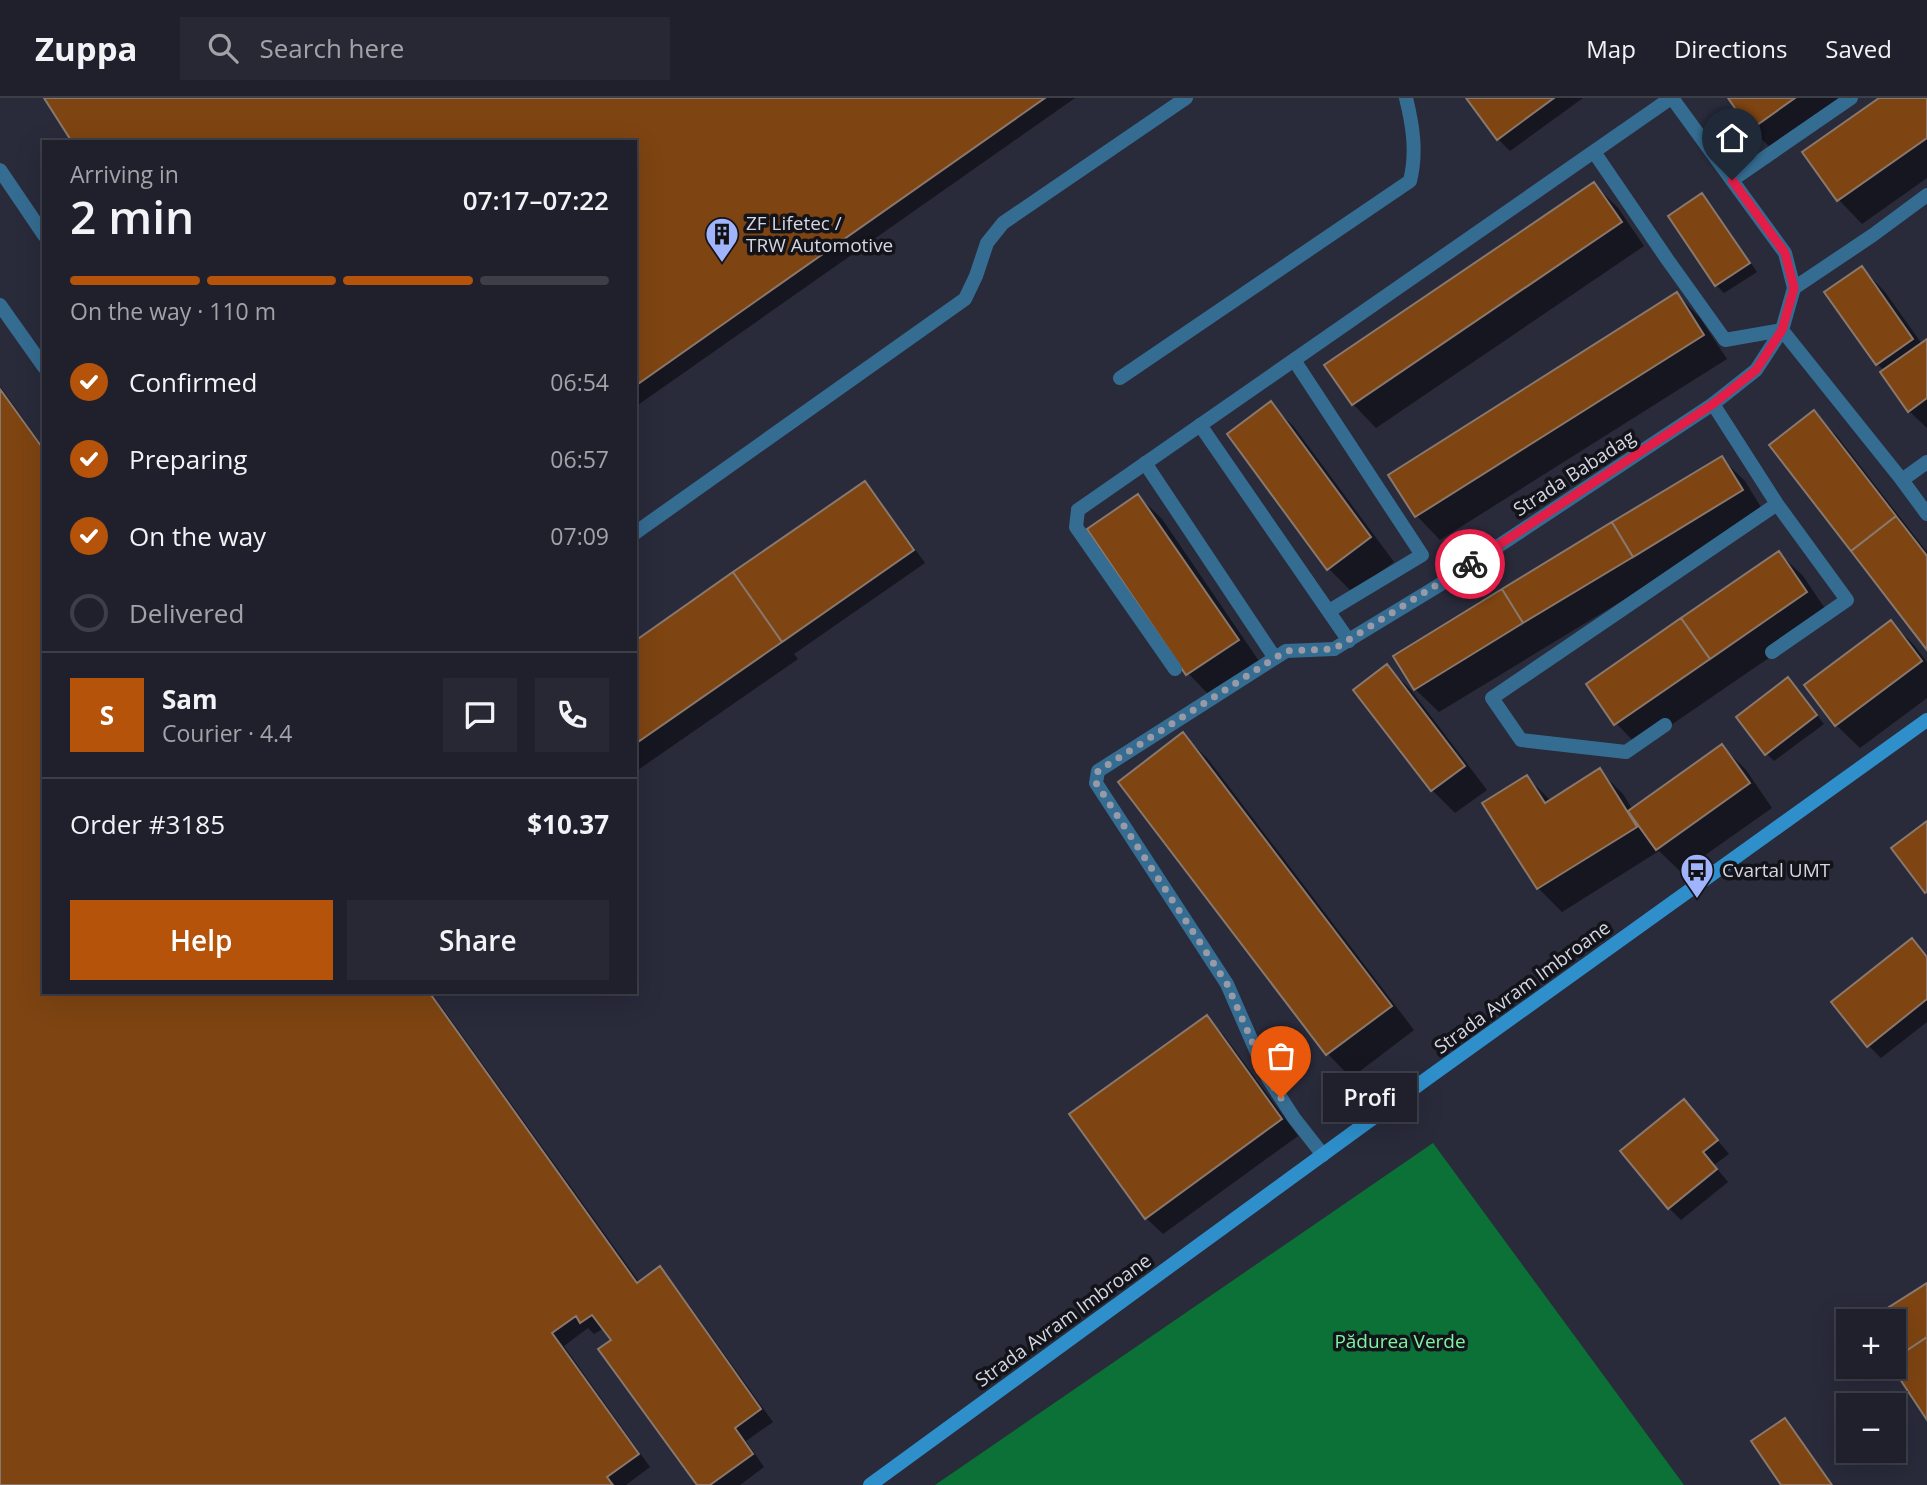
<!DOCTYPE html>
<html lang="en">
<head>
<meta charset="utf-8">
<style>
  :root { --surface:#1f202c; --page:#272834; --text:#f1f3f6; --muted:#a1a3a9; --line:#3c3e48; --accent:#b45309 }
  body { margin:0; font-family:"Open Sans",sans-serif; background:var(--page); color:var(--text); height:100vh; display:flex; flex-direction:column; font-size:26px; white-space:nowrap }
  * { box-sizing:border-box; margin:0 }
  p { font-size:23px; color:var(--muted) }
  .icon { flex:none; width:38px; height:38px; fill:none; stroke:currentColor; stroke-width:2; stroke-linecap:round; stroke-linejoin:round }
  .map { position:relative; flex:1; overflow:hidden }
  .details { position:absolute; left:42px; top:42px; width:595px; height:854px; display:flex; flex-direction:column; background:var(--surface); border-radius:0px; box-shadow:0 7px 28px #0002,0 0 0 2px var(--line) }
  .details>* { flex:none }
  .fabs { position:absolute; left:1836px; top:1211px; display:grid; gap:14px }
  .fabs a { display:grid; place-items:center; width:70px; height:70px; border-radius:0px; background:var(--surface); box-shadow:0 7px 28px #0002,0 0 0 2px var(--line); font-size:35px }
  .pin { position:absolute; display:grid; place-items:center; width:60px; height:60px; color:#fff; margin:-72px -30px; border-radius:50% 50% 50% 0; rotate:-45deg; box-shadow:0 0 7px #0007 }
  .pin .icon { rotate:45deg }
  .courier { position:absolute; display:grid; place-items:center; width:70px; height:70px; margin:-35px; border:5px solid #e11d48; border-radius:50%; background:#fff; color:#222; box-shadow:0 2px 9px #0007 }
  .bubble { position:absolute; height:49px; border-radius:0px; background:var(--surface); box-shadow:0 7px 28px #0002,0 0 0 2px var(--line); font-size:23px; font-weight:600; line-height:49px; text-align:center }
  .head em { font-style:normal; font-weight:600 }
  .head div { display:flex; flex-direction:column-reverse }
  .head { display:flex; align-items:center; justify-content:space-between; height:119px; padding:0 28px }
  h1 { font-size:46px; font-weight:600; line-height:52px }
  .bar { display:grid; grid-template-columns:repeat(4,1fr); gap:10px 7px; align-content:center; height:84px; padding:0 28px }
  .bar i { height:9px; border-radius:5px; background:var(--line) }
  .bar .active { background:var(--accent) }
  .bar p { grid-column:span 4 }
  .line { display:flex; align-items:center; gap:18px; padding:0 28px; border-top:2px solid var(--line) }
  .line div { flex:1 }
  .round { display:grid; place-items:center; flex:none; width:74px; height:74px; border-radius:0px; background:var(--page) }
  ol { padding:0 28px; list-style:none }
  li { display:flex; align-items:center; gap:21px; height:77px }
  li p { margin-inline-start:auto }
  li .icon { padding:7px; border-radius:50%; background:var(--accent); color:#fff; stroke-width:4 }
  li:last-child { color:var(--muted) }
  li i { width:38px; height:38px; border:4px solid var(--line); border-radius:50% }
  .action { display:flex; gap:14px; margin-top:auto; padding:14px 28px }
  .action a { flex:1; height:80px; border-radius:0px; background:var(--accent); color:#fff; font-size:28px; font-weight:600; line-height:80px; text-align:center }
  .action a+a { background:var(--page); color:var(--text) }
  header { display:flex; align-items:center; gap:42px; box-sizing:border-box; height:98px; padding:0 35px; background:var(--surface); border-bottom:2px solid var(--line) }
  header strong { font-size:33px }
  nav { display:flex; gap:38px; margin-inline-start:auto; font-size:24px }
  .search { width:490px; height:63px; background:var(--page); display:flex; align-items:center; gap:18px; box-sizing:border-box; padding:0 24px; border-radius:0px; color:var(--muted); font-size:26px }
  .map>svg:first-child { display:block }
  .forest { fill:#0c7136 }
  .shadow { fill:#0007 }
  .building { fill:#7e4412; stroke:#8a786c; stroke-width:2 }
  .lines { fill:none; stroke-linecap:round; stroke-linejoin:round }
  .lane { stroke:#356c91; stroke-width:14 }
  .street { stroke:#356c91; stroke-width:14 }
  .secondary { stroke:#2e8fcb; stroke-width:14 }
  .done { stroke:#999aa7; stroke-width:7; stroke-dasharray:0 12.6 }
  .route { stroke:#e11d48; stroke-width:9 }
  .labels { text-anchor:middle; stroke-width:7; stroke-linejoin:round; paint-order:stroke }
  .poi-label { font-size:19px; fill:#d5d6e1; stroke:#13131a; text-anchor:start }
  .street-label { font-size:19px; fill:#d5d6e1; stroke:#13131a }
  .park-label { font-size:19px; fill:#81f2a0; stroke:#13131a }
</style>
</head>
<body>
<header>
<strong>Zuppa</strong>
<div class="search"><svg class="icon" aria-label="search" viewBox="0 0 24 24"><circle cx="10" cy="10" r="6"/><path d="M15 15l6 6"/></svg>Search here</div>
<nav><a>Map</a><a>Directions</a><a>Saved</a></nav>
</header>
<div class="map">
<svg width="1927" height="1387" viewBox="0 0 1927 1387">
  <rect width="100%" height="100%" fill="#292a3a"/>
  <path class="forest" d="M1433 1045 1684 1387H935Z"/>
  <path class="shadow" d="M46 0H1075L635 309V44Z
    M1468 0H1583L1510 53 1498 41Z
    M1730 0H1852L1775 54 1751 31Z
    M1882 0H1927V80L1862 126 1839 102 1805 54Z
    M1594 86 1618 110 1644 148 1376 330 1353 306Z
    M1702 97 1710 105 1757 174 1724 195 1716 187 1670 118Z
    M1862 170 1885 194 1922 246 1927 243V330L1909 313 1885 273 1877 266Z
    M1677 196 1700 220 1727 261 1440 442 1417 418 1391 377Z
    M0 288 44 350V894H431L640 1185 659 1171 672 1183 773 1324 746 1343 764 1369 740 1387H699L613 1242 604 1230 594 1236 588 1230 564 1248 650 1369 626 1387H0Z
    M1271 306 1294 329 1394 464 1352 494 1328 470Z
    M1814 315 1837 338 1927 454V549Z
    M1721 360 1745 383 1765 416 1439 614 1415 591Z
    M865 385 877 398 925 465 794 556 798 561 635 674V545Z
    M1138 398 1162 421 1261 566 1211 599 1188 575Z
    M1779 455 1803 478 1830 518 1639 649 1616 625Z
    M1891 524 1914 547 1927 564V600L1860 650 1836 627 1806 587Z
    M1387 568 1411 592 1487 692 1455 715 1432 692Z
    M1796 590 1824 626 1774 663 1766 655Z
    M1183 637 1207 660 1414 932 1351 980 1328 956 1120 684Z
    M1722 648 1746 672 1772 710 1681 774 1659 753 1562 814 1538 790 1485 705 1527 679 1551 703 1600 673 1623 696 1633 712Z
    M1912 842 1927 858V924L1881 960 1868 947Z
    M1207 919 1223 936 1298 1038 1163 1136 1146 1120Z
    M1684 1003 1696 1016 1729 1056 1714 1067 1728 1084 1681 1122 1669 1110Z
    M1927 1187V1319L1894 1267V1223H1870Z
    M1785 1322 1793 1330 1833 1387H1784Z"/>
  <path class="building" d="M44 0H1045L635 288V44H72Z
    M1466 0H1554L1497 42Z
    M1728 0H1795L1750 32Z
    M1879 0H1927V40L1837 103 1802 54Z
    M1594 84 1622 124 1352 307 1324 267Z
    M1702 95 1750 165 1715 188 1668 118Z
    M1862 168 1913 241 1876 267 1824 194Z
    M1677 194 1704 237 1415 419 1388 377Z
    M1927 241V300L1908 314 1880 274Z
    M0 291 44 352V894H429L637 1185 660 1168 761 1311 735 1330 753 1356 710 1387H697L598 1251 611 1242 592 1217 580 1225 576 1218 552 1235 639 1356 607 1379 613 1387H0Z
    M1271 303 1371 439 1327 472 1227 336Z
    M1814 312 1896 418 1851 453 1769 347Z
    M1722 358 1743 392 1633 459 1612 424Z
    M865 383 914 452 782 544 733 474Z
    M1138 396 1239 542 1186 577 1087 431Z
    M1896 418 1927 458V552L1851 453Z
    M1612 424 1633 459 1523 525 1502 491Z
    M1779 453 1807 494 1710 561 1681 520Z
    M733 474 782 544 635 646V543Z
    M1502 491 1523 525 1414 592 1393 558Z
    M1681 520 1710 561 1614 627 1586 586Z
    M1891 522 1922 563 1835 628 1804 587Z
    M1387 566 1465 668 1431 693 1353 592Z
    M1788 579 1817 617 1765 657 1736 619Z
    M1183 634 1392 908 1326 957 1118 684Z
    M1722 646 1750 685 1656 752 1628 713Z
    M1600 670 1637 729 1537 791 1482 705 1527 677 1545 705Z
    M1927 723V794L1925 795 1891 750Z
    M1912 840 1927 859V901L1867 949 1831 904Z
    M1207 917 1282 1021 1145 1121 1069 1016Z
    M1684 1001 1718 1042 1703 1054 1717 1071 1668 1111 1620 1053Z
    M1927 1185V1239L1894 1261V1223H1867Z
    M1927 1239V1322L1892 1269 1894 1261Z
    M1785 1320 1832 1387H1781L1751 1343Z"/>
  <g class="lines">
    <path class="lane" d="M1594 54 1667 161 1725 242 1782 232
      M0 72 44 137
      M1732 82 1851 0
      M1794 190 1873 137 1927 97
      M0 207 44 269
      M1294 262 1422 457 1329 513
      M1120 280 1410 83C1417 55 1413 28 1406 0
      M1200 327 1349 543
      M1145 365 1275 560
      M1902 382 1927 364
      M1078 412 1076 429 1175 571
      M635 435 965 201 976 178 987 145 1003 125 1186 0
      M1772 554 1847 502 1777 406
      M1665 627 1626 654 1521 642 1492 600 1777 406 1713 306
      M1323 1057 1294 1020 1268 980 1227 886 1096 685 1098 673 1286 553 1334 551"/>
    <path class="street" d="M1782 232 1902 382 1927 416
      M1078 412 1671 0
      M1334 551 1441 486 1713 306 1756 272 1782 232 1794 190 1785 155 1672 0"/>
    <path class="secondary" d="M870 1387 1432 977 1927 622"/>
  </g>
  <g class="lines">
    <path class="done" d="M1281 1000 1268 980 1227 886 1096 685 1098 673 1286 553 1334 551 1470 466"/>
    <path class="route" d="M1470 466 1713 306 1756 272 1782 232 1794 190 1785 155 1732 82"/>
  </g>
  <defs>
    <symbol id="building-pin" viewBox="-11 -11 22 30"><path d="M0 17L-7.5 6A9.5 9.5 0 1 1 7.5 6Z" fill="#a0b3fd" stroke="#13131a"/><path d="M-4-6H4V6H1V3H-1V6H-4ZM-2.5-4.3h1.7v1.8h-1.7ZM.8-4.3h1.7v1.8H.8ZM-2.5-1h1.7V.8h-1.7ZM.8-1h1.7V.8H.8Z" fill="#111"/></symbol>
    <symbol id="bus-pin" viewBox="-11 -11 22 30"><path d="M0 17L-7.5 6A9.5 9.5 0 1 1 7.5 6Z" fill="#a0b3fd" stroke="#13131a"/><path d="M-5-6H5V4H4V6H2V4H-2V6H-4V4H-5ZM-3.5-4V0h7V-4ZM-3.5 1.2v1.5H-2V1.2ZM2 1.2v1.5H3.5V1.2Z" fill="#111"/></symbol>
  </defs>
  <g fill-rule="evenodd">
    <use href="#building-pin" x="703" y="117" width="38" height="52"/>
    <use href="#bus-pin" x="1678" y="753" width="38" height="52"/>
  </g>
  <g class="labels">
    <g class="poi-label">
      <text x="746" y="132">ZF Lifetec /<tspan x="746" dy="22">TRW Automotive</tspan></text>
      <text x="1722" y="779">Cvartal UMT</text>
    </g>
    <g class="street-label">
      <text transform="translate(1574 375) rotate(-33)" y="7">Strada Babadag</text>
      <text transform="translate(1522 889) rotate(-36)" y="7">Strada Avram Imbroane</text>
      <text transform="translate(1063 1222) rotate(-36)" y="7">Strada Avram Imbroane</text>
    </g>
    <g class="park-label">
      <text x="1400" y="1250">Pădurea Verde</text>
    </g>
  </g>
</svg>
<div class="fabs">
<a>+</a>
<a>−</a>
</div>
<div class="pin" style="left:1281px;top:1000px;background:#ea580c"><svg class="icon" aria-label="bag" viewBox="0 0 24 24"><path d="M5 8h14l-1 12H6zM9 8a3 3 0 0 1 6 0"/></svg></div>
<div class="pin" style="left:1732px;top:82px;background:#1f2937"><svg class="icon" aria-label="home" viewBox="0 0 24 24"><path d="M3 11l9-7 9 7M6 9v11h12V9"/></svg></div>
<div class="courier" style="left:1470px;top:466px"><svg class="icon" aria-label="bike" viewBox="0 0 24 24"><circle cx="6" cy="16" r="4"/><circle cx="18" cy="16" r="4"/><path d="M6 16l4-8h5l3 8M10 8l3 8H6M13 5h3"/></svg></div>
<div class="bubble" style="left:1323px;top:975px;width:94px">Profi</div>
<section class="details">
<div class="head"><div><h1>2 min</h1><p>Arriving in</p></div><em>07:17–07:22</em></div>
<div class="bar"><i class="active"></i><i class="active"></i><i class="active"></i><i></i><p>On the way · 110 m</p></div>
<ol>
<li><svg class="icon" aria-label="check" viewBox="0 0 24 24"><path d="M5 12l5 5 9-10"/></svg>Confirmed<p>06:54</p></li>
<li><svg class="icon" aria-label="check" viewBox="0 0 24 24"><path d="M5 12l5 5 9-10"/></svg>Preparing<p>06:57</p></li>
<li><svg class="icon" aria-label="check" viewBox="0 0 24 24"><path d="M5 12l5 5 9-10"/></svg>On the way<p>07:09</p></li>
<li><i></i>Delivered</li>
</ol>
<div class="line" style="height:126px"><b class="round" style="background:var(--accent);color:#fff">S</b><div><b>Sam</b><p>Courier · 4.4</p></div><a class="round"><svg class="icon" aria-label="chat" viewBox="0 0 24 24"><path d="M4 5h16v11H9l-5 4z"/></svg></a><a class="round"><svg class="icon" aria-label="phone" viewBox="0 0 24 24"><path d="M5 4h4l2 5-3 2q2 4 5 5l2-3 5 2v4C11 20 4 13 5 4z"/></svg></a></div>
<div class="line" style="height:91px"><div>Order #3185</div><b>$10.37</b></div>
<div class="action"><a>Help</a><a>Share</a></div>
</section>
</div>
</body>
</html>
